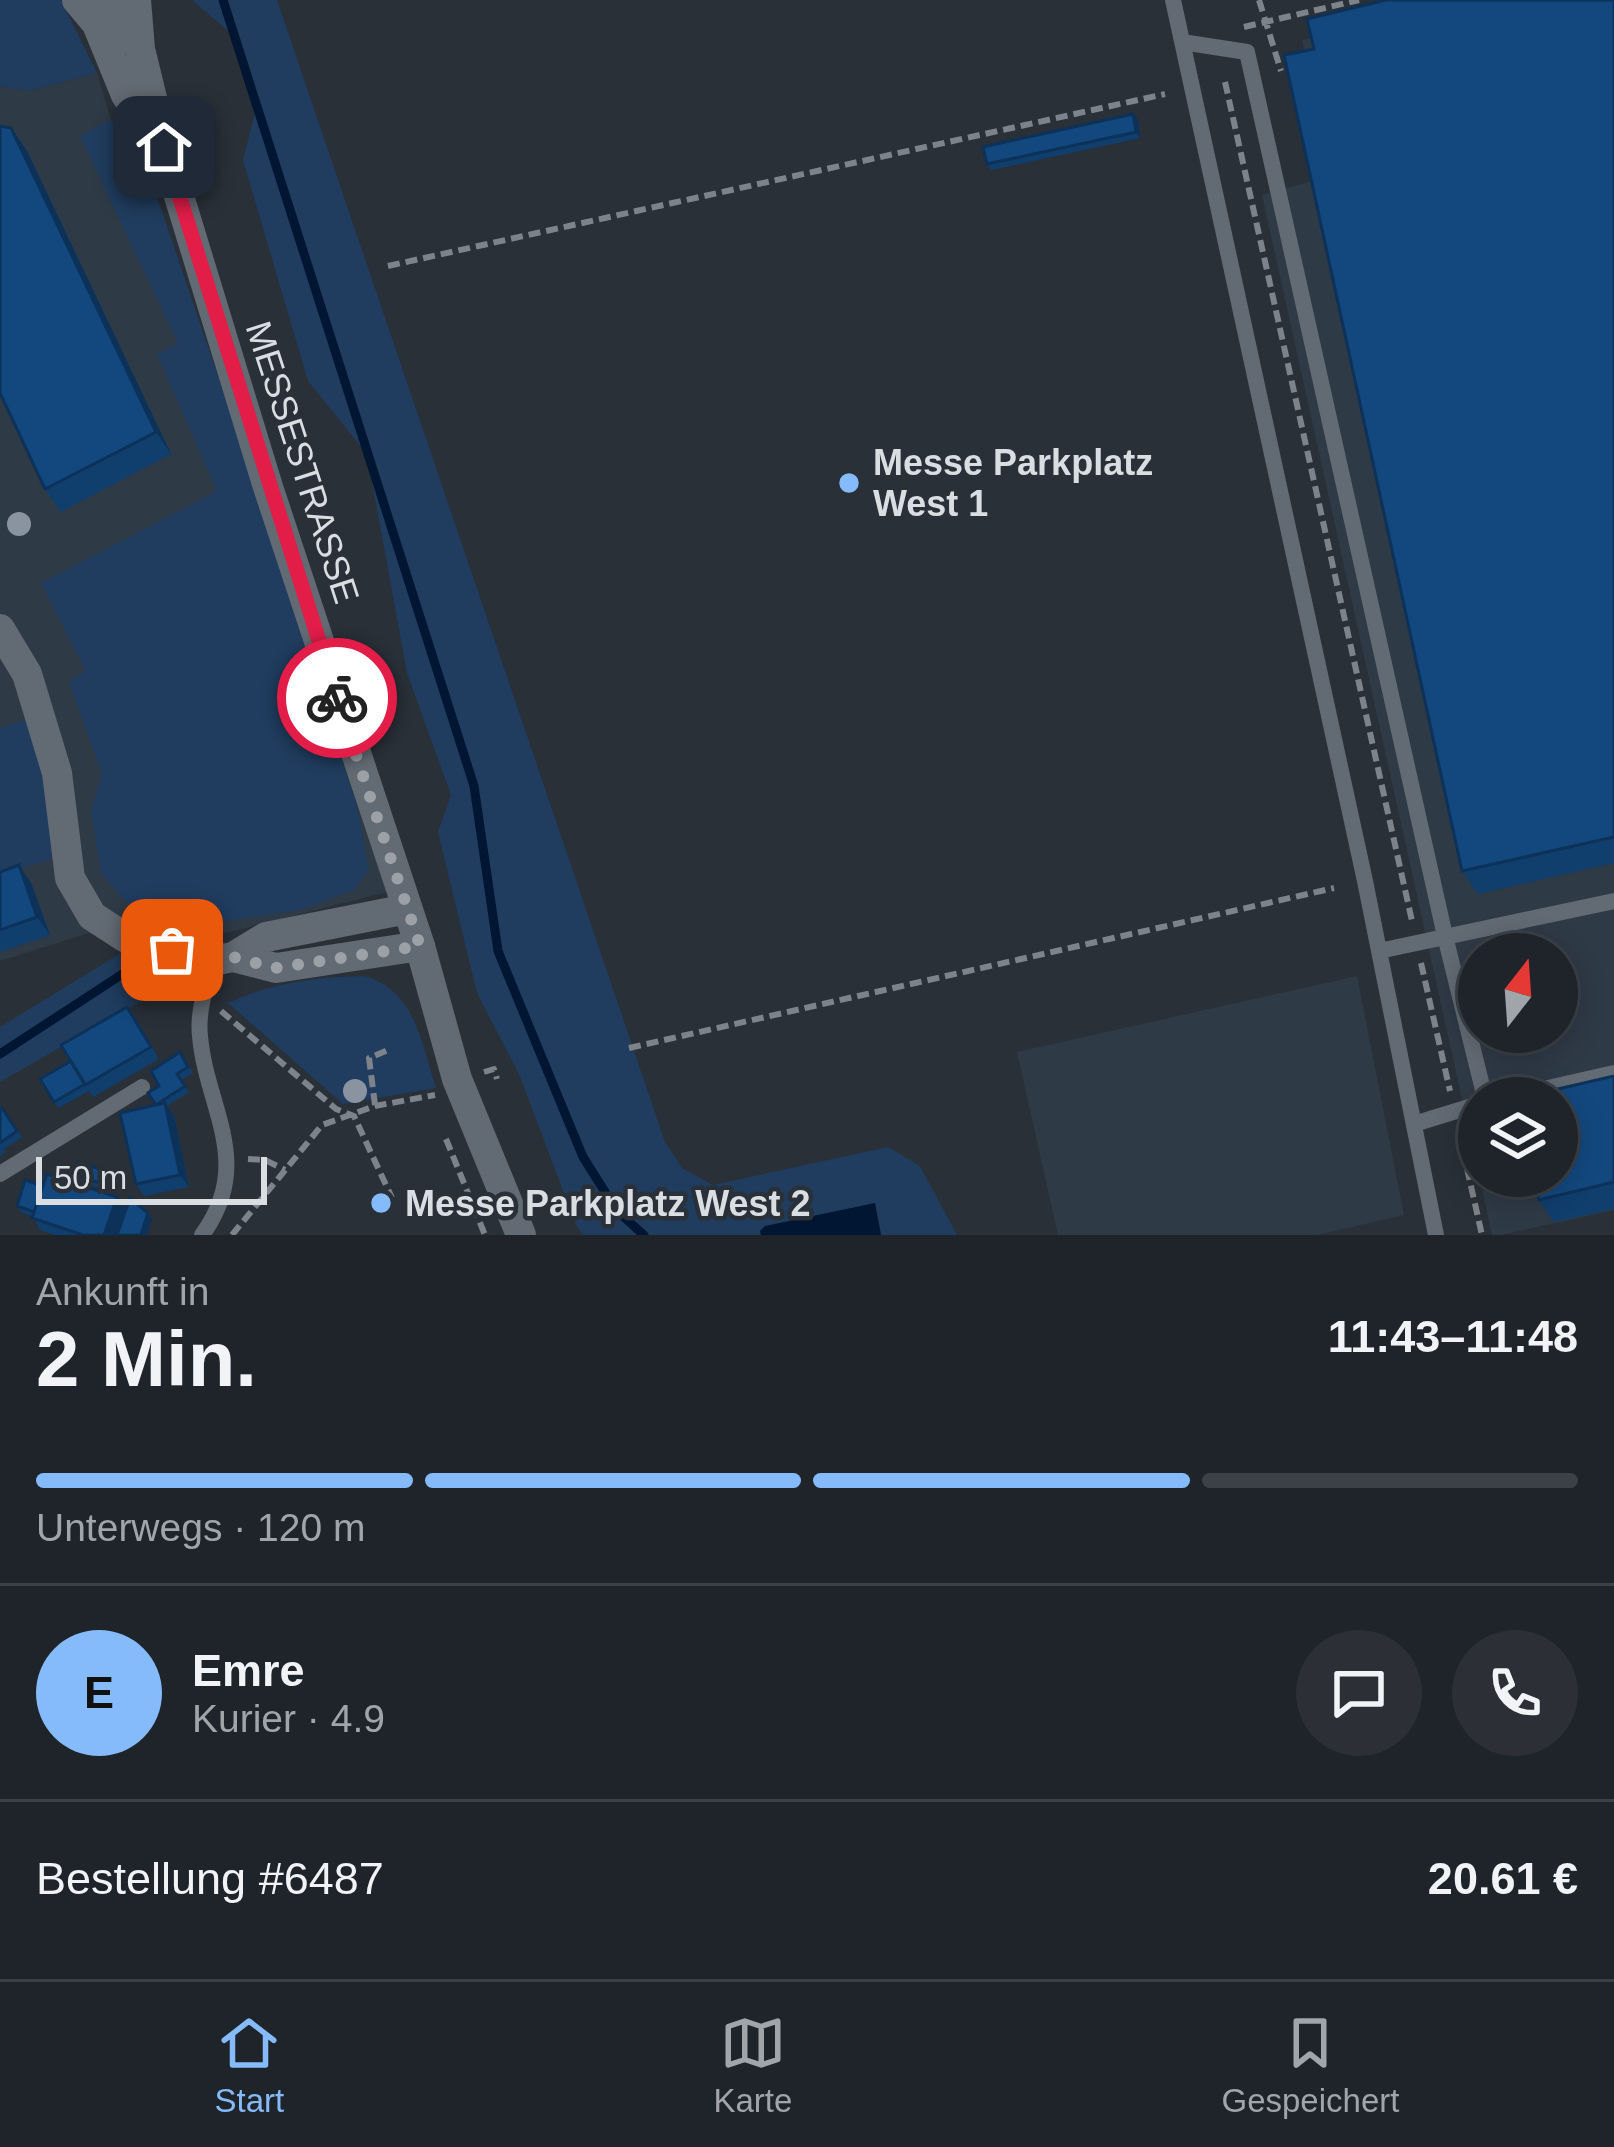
<!DOCTYPE html>
<html lang="de">
<head>
<meta charset="utf-8">
<style>
  :root { --surface:#1f242a; --page:#2c3036; --text:#f1f3f6; --muted:#a1a4a8; --line:#3c4147; --accent:#85bbfb }
  body { margin:0; font-family:Arial,sans-serif; background:var(--page); color:var(--text); height:100vh; display:flex; flex-direction:column; font-size:45px; white-space:nowrap }
  * { box-sizing:border-box; margin:0 }
  p { font-size:39px; color:var(--muted) }
  .icon { flex:none; width:66px; height:66px; fill:none; stroke:currentColor; stroke-width:2; stroke-linecap:round; stroke-linejoin:round }
  .map { position:relative; height:1235px; overflow:hidden }
  .sheet { display:flex; flex-direction:column; background:var(--surface); flex:1 }
  .sheet>* { flex:none }
  .needle { width:78px; rotate:17deg }
  .controls { position:absolute; left:1458px; top:933px; display:grid; gap:24px }
  .controls a { display:grid; place-items:center; width:120px; height:120px; border-radius:50%; background:var(--surface); box-shadow:0 6px 30px #0003,0 0 0 3px var(--line); font-size:60px }
  .scale { position:absolute; left:36px; bottom:30px; width:231px; box-sizing:border-box; padding-left:12px; border:6px solid #d9dee3; border-top:0; font-size:33px; line-height:42px; white-space:nowrap; color:#d9dee3; -webkit-text-stroke:9px #293038; paint-order:stroke }
  .pin { position:absolute; display:grid; place-items:center; width:102px; height:102px; color:#fff; margin:-51px; border-radius:24px; box-shadow:0 6px 18px #0006 }
  .courier { position:absolute; display:grid; place-items:center; width:120px; height:120px; margin:-60px; border:9px solid #e11d48; border-radius:50%; background:#fff; color:#222; box-shadow:0 3px 15px #0007 }
  .head em { font-style:normal; font-weight:800 }
  .head div { display:flex; flex-direction:column-reverse }
  .head { display:flex; align-items:center; justify-content:space-between; height:204px; padding:0 36px }
  h1 { font-size:78px; font-weight:800; line-height:90px }
  .bar { display:grid; grid-template-columns:repeat(4,1fr); gap:18px 12px; align-content:center; height:144px; padding:0 36px }
  .bar i { height:15px; border-radius:9px; background:var(--line) }
  .bar .current { background:var(--accent) }
  .bar p { grid-column:span 4 }
  .line { display:flex; align-items:center; gap:30px; padding:0 36px; border-top:3px solid var(--line) }
  .line div { flex:1 }
  .round { display:grid; place-items:center; flex:none; width:126px; height:126px; border-radius:63px; background:var(--page) }
  .menu { display:flex; justify-content:space-around; align-items:center; height:168px; border-top:3px solid var(--line); background:var(--surface); font-size:33px; color:var(--muted) }
  .menu a { display:grid; justify-items:center; gap:6px }
  .menu .current { color:var(--accent) }
  .map>svg:first-child { display:block }
  .built { fill:#2f3a47; fill-rule:evenodd }
  .green { fill:#203d5f }
  .water { fill:#001632 }
  .lines { fill:none; stroke-linecap:round; stroke-linejoin:round }
  .stream { stroke:#001632; stroke-width:9 }
  .path { stroke:#7d838a; stroke-width:6; stroke-dasharray:12 6; stroke-linecap:butt }
  .lane { stroke:#626a73; stroke-width:16 }
  .street { stroke:#626a73; stroke-width:30 }
  .secondary { stroke:#626a73; stroke-width:30 }
  .tree { fill:#8994a0 }
  .wall { fill:#103e6d }
  .shaded-wall { fill:#0d3259 }
  .building { fill:#13487f; stroke:#0d3259; stroke-width:3 }
  .done { stroke:#9ba1a7; stroke-width:12; stroke-dasharray:0 21.6 }
  .route { stroke:#e11d48; stroke-width:15 }
  .poi-dot { fill:#85bbfb; stroke:#293038; stroke-width:4.5 }
  .labels { text-anchor:middle; stroke-width:9; stroke-linejoin:round; paint-order:stroke }
  .street-label { font-size:36px; fill:#d9dee3; stroke:#293038 }
  .poi-label { font-size:36px; font-weight:bold; fill:#d9dee3; stroke:#293038; text-anchor:start }
</style>
</head>
<body>
<div class="map">
<svg width="1614" height="1235" viewBox="0 0 1614 1235">
  <rect width="100%" height="100%" fill="#293038"/>
  <path class="built" d="M1479 0H1614V1210L1501 1235H1492L1479 1176H1557V1098H1479V1176L1262 195 1316 180 1308 66 1302 40ZM1479 954H1557V1032H1479Z
    M97 73 111 120 146 165 251 473 387 892 218 935 108 927 0 961V86L28 91Z
    M1357 976 1404 1215 1317 1235H1058L1017 1052Z"/>
  <path class="green" d="M0 0H61L97 73 28 91 0 86Z
    M192 0H277L665 1142 682 1168 713 1185 888 1147 920 1166 957 1235H881L874 1203 760 1231 761 1235H583L576 1225 519 1074 477 993 438 832 451 795 407 673 367 454 308 381 243 160 256 109 232 34Z
    M111 120 146 165 251 473 357 807 369 870 354 890 300 910 183 927 134 911 101 873 91 810 102 774 69 682 86 671 41 583 217 491 157 354 178 343 80 136Z
    M25 720C45 764 48 811 52 859L0 874V728Z
    M121 953 173 983 0 1082V1027Z
    M364 976C416 990 421 1043 436 1088L343 1104 228 1003C272 983 315 977 364 976Z"/>
  <path class="water" d="M875 1203 881 1235H761L760 1231 765 1226Z"/>
  <g class="lines">
    <path class="stream" d="M223 0 474 786 498 951 583 1157 617 1211 644 1235
      M0 1054 124 973"/>
    <path class="path" d="M1259 0 1281 71
      M1244 27 1359 0
      M1225 82 1412 921
      M388 266 1165 94
      M1421 963 1450 1091
      M221 1011 336 1109 354 1116 392 1198
      M629 1048 1334 888
      M484 1072 494 1069 497 1079
      M375 1105 369 1058 388 1050
      M1459 1133 1482 1235
      M446 1139 485 1235
      M248 1159 265 1160 285 1170
      M232 1235 322 1125 375 1106 435 1095"/>
    <path class="lane" d="M1173 0 1365 881 1436 1235
      M1182 42 1247 52 1445 936 1485 1098
      M1379 951 1614 901
      M1504 1098 1614 1073
      M1414 1124 1479 1104
      M0 1174 142 1087
      M202 1235C255 1162 206 1108 200 1036 197 1012 207 984 212 961"/>
    <path class="street" d="M0 629 27 674 57 773 70 878 92 916 126 938 212 961 233 957 266 937 407 909
      M233 957 276 968 420 946"/>
    <path class="secondary" d="M77 0 97 24 126 95 154 134
      M110 0 137 44
      M136 0 140 49 164 147 268 487 420 946 457 1079 521 1235"/>
  </g>
  <g class="tree">
    <circle cx="19" cy="524" r="12"/>
    <circle cx="355" cy="1091" r="12"/>
  </g>
  <path class="wall" d="M1614 0V863L1478 894 1462 871 1314 49Z
    M1138 120 1140 138 991 170 987 164Z
    M11 128 27 151 171 454 61 512 45 489Z
    M19 865 31 883 50 935 0 952V872Z
    M136 1019 159 1059 93 1097 89 1091 58 1108 40 1079 71 1061Z
    M180 1052 193 1073 181 1080 189 1092 167 1106 174 1115 189 1187 144 1196 136 1184 159 1086Z
    M1614 1076V1209L1554 1222 1539 1200Z
    M2 1108 22 1137 4 1149 6 1152 0 1156V1109Z
    M74 1175 123 1181 119 1194 78 1181Z
    M17 1206 125 1209 116 1235H55L40 1230 33 1217 21 1212Z"/>
  <path class="shaded-wall" d="M1133 114 1138 120 1140 138 1136 132Z
    M11 128 27 151 171 454 156 432Z
    M19 865 31 883 50 935 37 917Z
    M165 1103 174 1115 189 1187 180 1175Z
    M119 1175 123 1181 119 1194 115 1188Z
    M117 1197 125 1209 116 1235H104Z
    M148 1213 152 1219 147 1235H141Z"/>
  <path class="building" d="M1386 0H1614V837L1462 871 1284 55 1314 49 1307 19Z
    M1133 114 1136 132 987 164 983 147Z
    M0 126 11 128 156 432 45 489 0 393Z
    M19 865 37 917 0 930V872Z
    M127 1007 151 1047 85 1085 61 1045Z
    M180 1052 188 1067 177 1074 185 1086 156 1105 148 1093 159 1086 151 1071Z
    M71 1061 85 1084 54 1102 40 1079Z
    M1614 1076V1182L1539 1200 1533 1176H1557V1098H1519Z
    M165 1103 180 1175 136 1184 120 1113Z
    M2 1108 17 1131 0 1143V1109Z
    M1479 1124V1144H1478L1474 1125Z
    M78 1162 119 1175 115 1188 74 1175Z
    M47 1174 117 1197 104 1235H83L32 1218Z
    M25 1180 43 1186 34 1212 17 1206Z
    M130 1198 148 1213 141 1235H117Z"/>
  <g class="lines">
    <path class="done" d="M172 950 212 961 233 957 275 968 420 946 337 698"/>
    <path class="route" d="M164 147 337 698"/>
  </g>
  <g class="poi-dot">
    <circle cx="849" cy="483" r="12"/>
    <circle cx="381" cy="1203" r="12"/>
  </g>
  <g class="labels">
    <g class="street-label">
      <text transform="translate(303 462) rotate(72)" y="13">MESSESTRASSE</text>
    </g>
    <g class="poi-label">
      <text x="873" y="475">Messe Parkplatz<tspan x="873" dy="41">West 1</tspan></text>
      <text x="405" y="1216">Messe Parkplatz West 2</text>
    </g>
  </g>
</svg>
<div class="controls">
<a><svg class="needle" viewBox="-14 -14 28 28"><path d="M0-13l5 13h-10z" fill="#e53935"/><path d="M0 13l5-13h-10z" fill="#a1a4a8"/></svg></a>
<a><svg class="icon" aria-label="layers" viewBox="0 0 24 24"><path d="M12 4l9 5-9 5-9-5zM3 14l9 5 9-5"/></svg></a>
</div>
<div class="scale">50 m</div>
<div class="pin" style="left:172px;top:950px;background:#ea580c"><svg class="icon" aria-label="bag" viewBox="0 0 24 24"><path d="M5 8h14l-1 12H6zM9 8a3 3 0 0 1 6 0"/></svg></div>
<div class="pin" style="left:164px;top:147px;background:#1f2937"><svg class="icon" aria-label="home" viewBox="0 0 24 24"><path d="M3 11l9-7 9 7M6 9v11h12V9"/></svg></div>
<div class="courier" style="left:337px;top:698px"><svg class="icon" aria-label="bike" viewBox="0 0 24 24"><circle cx="6" cy="16" r="4"/><circle cx="18" cy="16" r="4"/><path d="M6 16l4-8h5l3 8M10 8l3 8H6M13 5h3"/></svg></div>
</div>
<section class="sheet">
<div class="head"><div><h1>2 Min.</h1><p>Ankunft in</p></div><em>11:43–11:48</em></div>
<div class="bar"><i class="current"></i><i class="current"></i><i class="current"></i><i></i><p>Unterwegs · 120 m</p></div>
<div class="line" style="height:216px"><b class="round" style="background:var(--accent);color:#111">E</b><div><b>Emre</b><p>Kurier · 4.9</p></div><a class="round"><svg class="icon" aria-label="chat" viewBox="0 0 24 24"><path d="M4 5h16v11H9l-5 4z"/></svg></a><a class="round"><svg class="icon" aria-label="phone" viewBox="0 0 24 24"><path d="M5 4h4l2 5-3 2q2 4 5 5l2-3 5 2v4C11 20 4 13 5 4z"/></svg></a></div>
<div class="line" style="height:156px"><div>Bestellung #6487</div><b>20.61 €</b></div>
</section>
<nav class="menu">
<a class="current"><svg class="icon" aria-label="home" viewBox="0 0 24 24"><path d="M3 11l9-7 9 7M6 9v11h12V9"/></svg>Start</a>
<a><svg class="icon" aria-label="map" viewBox="0 0 24 24"><path d="M3 6l6-2 6 2 6-2v14l-6 2-6-2-6 2zM9 4v14M15 6v14"/></svg>Karte</a>
<a><svg class="icon" aria-label="saved" viewBox="0 0 24 24"><path d="M7 4h10v16l-5-4-5 4z"/></svg>Gespeichert</a>
</nav>
</body>
</html>
